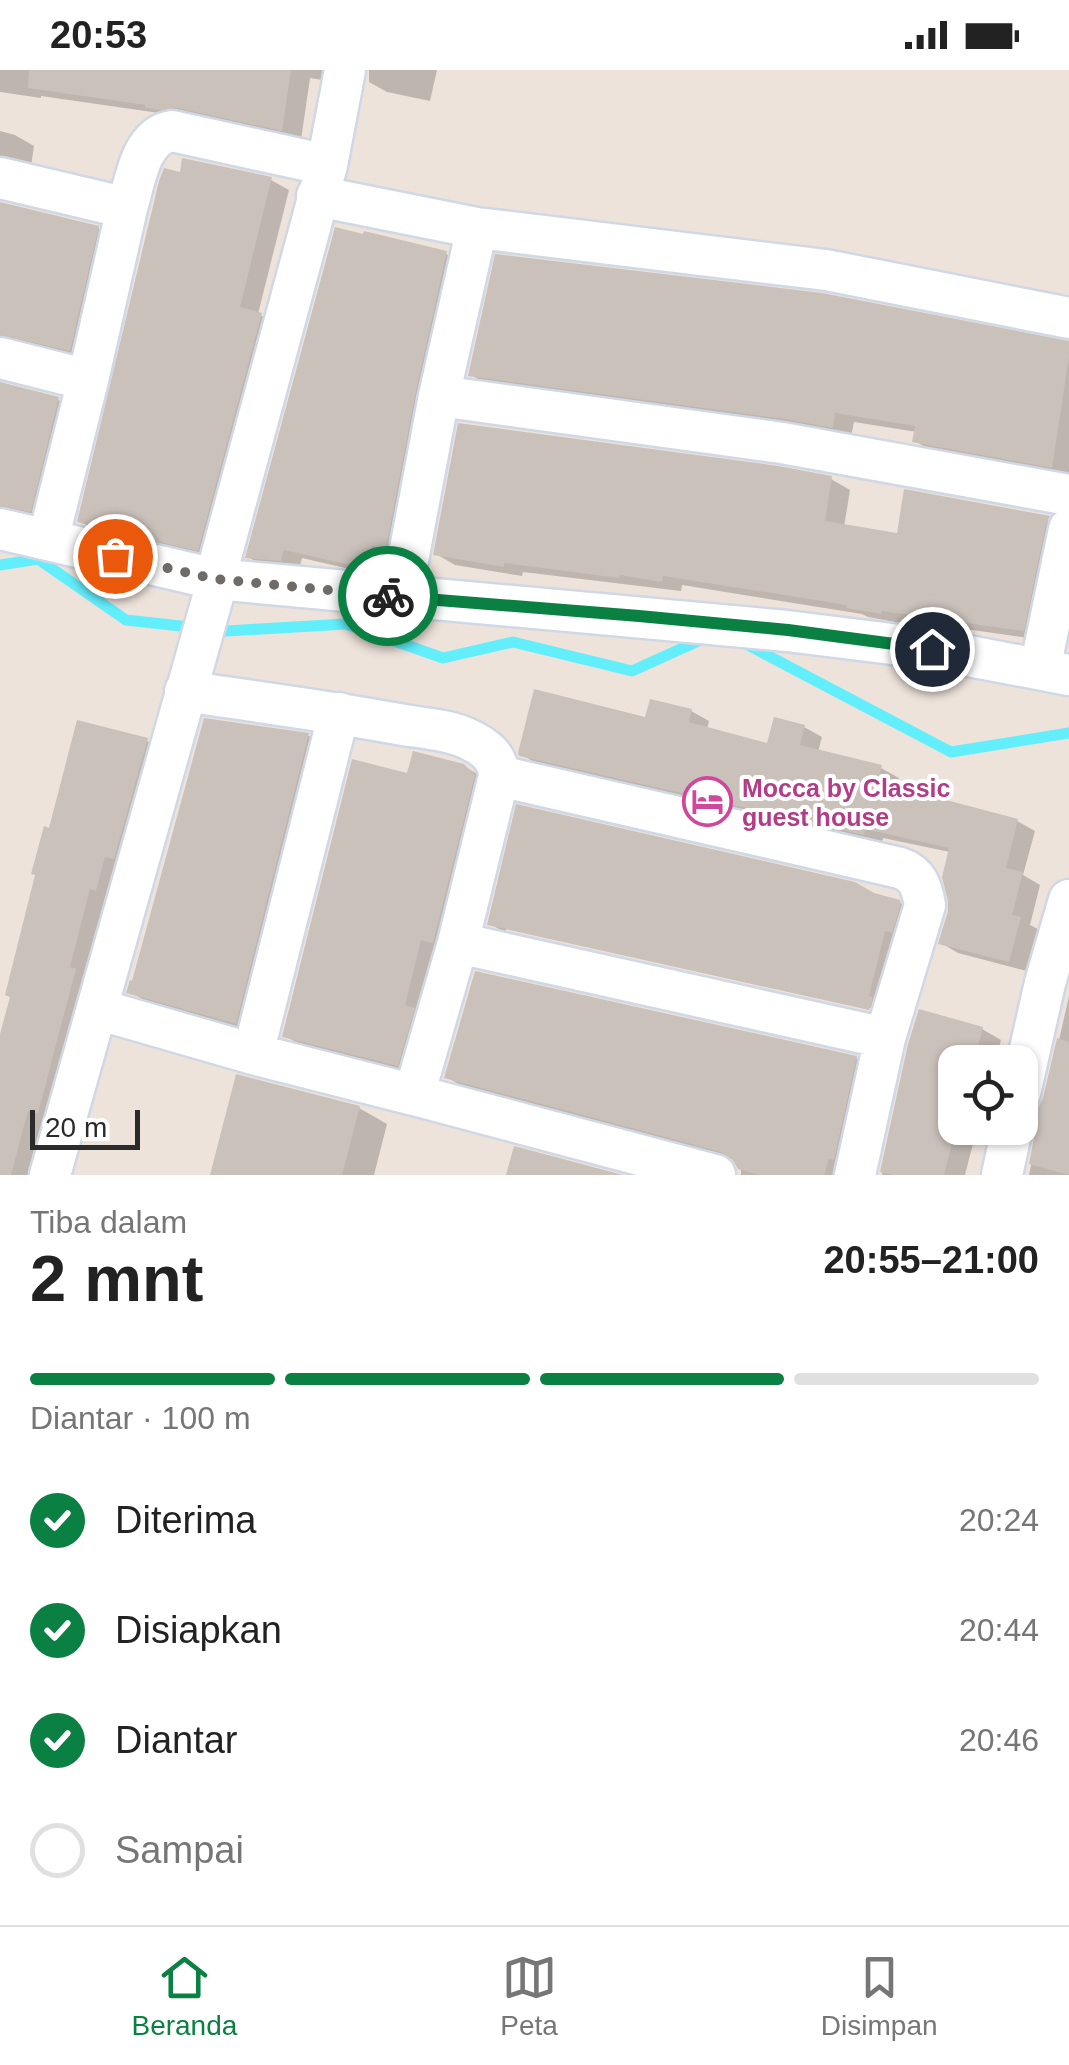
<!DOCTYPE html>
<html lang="id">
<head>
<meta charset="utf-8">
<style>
  :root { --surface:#fff; --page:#f2f2f2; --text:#222; --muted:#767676; --line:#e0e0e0; --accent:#0b8043 }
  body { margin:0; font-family:Arial,sans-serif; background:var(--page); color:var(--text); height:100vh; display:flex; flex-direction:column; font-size:38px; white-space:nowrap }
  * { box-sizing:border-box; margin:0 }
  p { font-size:32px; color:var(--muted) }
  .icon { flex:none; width:55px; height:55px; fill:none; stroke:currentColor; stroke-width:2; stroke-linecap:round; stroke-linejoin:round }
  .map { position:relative; height:1105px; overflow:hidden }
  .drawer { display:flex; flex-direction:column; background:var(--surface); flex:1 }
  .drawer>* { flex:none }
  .fabs { position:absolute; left:938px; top:975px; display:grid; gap:20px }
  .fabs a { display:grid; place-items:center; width:100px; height:100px; border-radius:20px; background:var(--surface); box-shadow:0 2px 8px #0004; font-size:50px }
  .scale { position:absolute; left:30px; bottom:25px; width:110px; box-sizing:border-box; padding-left:10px; border:5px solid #2b2b2b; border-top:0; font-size:28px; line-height:35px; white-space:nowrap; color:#2b2b2b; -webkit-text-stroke:8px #fff; paint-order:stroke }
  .pin { position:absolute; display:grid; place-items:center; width:85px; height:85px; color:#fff; margin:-42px; border:5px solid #fff; border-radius:50%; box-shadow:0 2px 10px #0007 }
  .courier { position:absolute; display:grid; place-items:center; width:100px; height:100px; margin:-50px; border:8px solid #0b8043; border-radius:50%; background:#fff; color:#222; box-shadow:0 2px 12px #0007 }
  .headline em { font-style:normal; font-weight:800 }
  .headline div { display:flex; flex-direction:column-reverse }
  .headline { display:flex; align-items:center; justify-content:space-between; height:170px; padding:0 30px }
  h1 { font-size:65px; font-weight:800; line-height:75px }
  .bar { display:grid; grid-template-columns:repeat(4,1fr); gap:15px 10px; align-content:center; height:120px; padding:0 30px }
  .bar i { height:12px; border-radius:8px; background:var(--line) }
  .bar .active { background:var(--accent) }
  .bar p { grid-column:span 4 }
  ol { padding:0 30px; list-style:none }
  li { display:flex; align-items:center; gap:30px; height:110px }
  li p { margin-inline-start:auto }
  li .icon { padding:10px; border-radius:50%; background:var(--accent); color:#fff; stroke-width:4 }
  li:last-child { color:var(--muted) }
  li i { width:55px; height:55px; border:5px solid var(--line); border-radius:50% }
  .status { display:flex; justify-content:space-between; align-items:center; height:70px; padding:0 50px; background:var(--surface); direction:ltr }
  .status svg { height:28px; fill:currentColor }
  .menu { display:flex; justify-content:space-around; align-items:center; height:140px; border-top:2px solid var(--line); background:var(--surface); font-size:28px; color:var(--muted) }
  .menu a { display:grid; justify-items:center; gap:5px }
  .menu .active { color:var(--accent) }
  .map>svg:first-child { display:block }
  .shadow { fill:#0003; fill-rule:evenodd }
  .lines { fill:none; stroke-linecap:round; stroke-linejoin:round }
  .stream { stroke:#63eefc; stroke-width:11 }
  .building { fill:#c9c1ba }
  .street-casing { stroke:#d0d8e5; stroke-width:45 }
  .street { stroke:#fff; stroke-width:40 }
  .done { stroke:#6f6b69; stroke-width:10; stroke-dasharray:0 18 }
  .route { stroke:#0b8043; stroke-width:12 }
  .labels { text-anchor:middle; stroke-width:8; stroke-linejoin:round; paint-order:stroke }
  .hotel-label { font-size:25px; font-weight:bold; fill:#b23c85; stroke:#fff; text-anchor:start }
</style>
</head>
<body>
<div class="status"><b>20:53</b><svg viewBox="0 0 49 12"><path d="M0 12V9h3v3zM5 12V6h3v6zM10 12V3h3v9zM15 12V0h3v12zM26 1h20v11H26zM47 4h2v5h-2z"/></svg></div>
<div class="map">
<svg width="1069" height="1105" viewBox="0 0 1069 1105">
  <rect width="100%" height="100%" fill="#eee3db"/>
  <path class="shadow" d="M0 0H323L322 10 310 8 301 70 166 47 159 43 41 26V28L0 22Z
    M369 0H437L430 31 387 22 369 12Z
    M0 61 15 65 34 76 31 96 0 104Z
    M182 105 271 110 289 120 258 244 279 255 216 489 98 462 80 451Z
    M0 135 98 158 116 169 89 290 0 286Z
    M366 164 446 184 464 194 384 507 302 488 299 500 266 497 248 487Z
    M1069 273V407L934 382 915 371 917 362 854 352 851 367 489 315 471 305Z
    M0 315 58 330 77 340 49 451 0 445Z
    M831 409 850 420 844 457 899 466 1043 447 1062 458 1042 570 901 550 900 553 868 547 862 544 682 515 681 521 523 502 522 506 455 495 436 484Z
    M691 641 709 651 707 659 769 676 804 657 822 667 818 682 881 698 899 708 896 720 1017 751 1035 761 1023 805 1040 815 1030 855 1038 859 1027 901 958 883 941 873 950 841V782L883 768 882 774 539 695 521 684 647 650Z
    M205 651 309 666 327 676 254 963 147 932 129 921 133 914Z
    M79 653 147 671 166 681 33 1105H0V974Z
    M464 696 485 709 418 1006 305 977 285 966 409 706Z
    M874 826 899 832 918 843 887 949 508 864 490 854ZM506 857 881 940 880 945 506 862Z
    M1069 926V1105H1029L1038 1062Z
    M982 959 1001 970 995 992H955V1058H977L965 1105H882L910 975Z
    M856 988 874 999 851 1105H741V1099L736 1090 465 1018 447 1007Z
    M359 1038 387 1054 374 1105H212Z"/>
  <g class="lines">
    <path class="stream" d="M0 495 38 489 126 550 226 561 346 554 443 588 513 572 632 601 707 567
      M742 572 951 682 1069 663"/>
  </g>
  <path class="building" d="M29 0H291L282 61 177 38 160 40 145 38V35L28 18Z
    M182 88 272 107 240 237 262 243 198 481 77 452 159 111 164 98 180 102Z
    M0 132 99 156 70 281 0 265Z
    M335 157 363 164 364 161 447 181 416 321 386 478 372 476 367 499 284 480 281 491 245 488Z
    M495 184 822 223 1069 271V287L1052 398 912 372 915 356 835 343 833 358 785 349 468 306Z
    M0 312 59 327 31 442 0 436Z
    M458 353 778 396 832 406 825 451 897 463 904 419 1050 446 1046 454 1024 561 882 541 881 544 846 538 847 535 663 506 662 512 620 505 619 508 504 493V497L433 485Z
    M534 619 645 647 650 629 692 639 689 652 767 673 774 647 805 655 800 675 882 695 878 712 1018 749 1006 798 1023 802 1012 845 1021 847 1009 892 938 874 948 841V831L942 807 949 778 865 759 864 765 519 686 518 683Z
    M204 648 309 663 236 954 126 923 130 910 132 911Z
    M77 650 148 668 114 789 105 787 96 821 90 819 70 897 76 899 38 1043 28 1041 11 1105H0V964L10 927 5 925 35 805 31 804 44 756 49 758Z
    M413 681 464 694 475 705 433 873 421 870 405 935 415 938 398 996 282 967 352 689 407 703Z
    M516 734 855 812 874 823 900 830 901 834 892 863 885 861 869 926 873 927 869 940 487 855Z
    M475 901 857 986 834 1090 829 1089 824 1105H760L738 1099 732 1089 721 1082 444 1008Z
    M919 939 983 957 974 992H955V1061L944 1105H893L880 1102 908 974Z
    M1057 968 1069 972V1105L1029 1094 1035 1062V1052L1030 1044 1038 1038 1043 1028Z
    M236 1004 360 1036 342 1105H210Z
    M514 1076 623 1105H506Z"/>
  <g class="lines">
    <defs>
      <path id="street" d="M0 108 127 138C135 112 140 66 172 61L327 95
        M317 126 477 158 826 200 1069 248
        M0 288 88 310 127 138
        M439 326 782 373 1069 425
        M0 459 215 509 787 561 932 579 1069 605
        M48 470 88 310
        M401 527 439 326 477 158
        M1040 599 1069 459
        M499 706 900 798C918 804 922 818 925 835L885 968 855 1105
        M458 873 885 968
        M97 939 253 984 414 1025 458 873 499 706C498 686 484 676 466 668 446 659 420 658 398 654 328 641 257 632 185 621
        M253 984 339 643
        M1020 1023 1045 913 1069 830
        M414 1025 715 1105
        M50 1105 214 523 215 509 327 95 345 0
        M1002 1105 1012 1058"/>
    </defs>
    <use href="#street" class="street-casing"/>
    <use href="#street" class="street"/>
  </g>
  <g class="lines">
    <path class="done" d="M115 486 215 509 388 526"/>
    <path class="route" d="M388 526 639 546 788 560 932 579"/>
  </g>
  <defs>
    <symbol id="hotel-ring" viewBox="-11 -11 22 22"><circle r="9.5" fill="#fff" stroke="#d1479c" stroke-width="1.5"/><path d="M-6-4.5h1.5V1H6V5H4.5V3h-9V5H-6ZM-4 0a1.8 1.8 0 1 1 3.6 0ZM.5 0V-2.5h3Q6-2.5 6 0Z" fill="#d1479c"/></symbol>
  </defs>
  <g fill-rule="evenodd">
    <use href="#hotel-ring" x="680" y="704" width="55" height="55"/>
  </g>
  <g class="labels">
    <g class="hotel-label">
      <text x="742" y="727">Mocca by Classic<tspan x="742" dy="29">guest house</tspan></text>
    </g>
  </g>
</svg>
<div class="fabs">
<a><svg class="icon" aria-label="locate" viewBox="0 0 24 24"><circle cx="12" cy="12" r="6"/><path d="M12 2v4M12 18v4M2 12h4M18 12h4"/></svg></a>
</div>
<div class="scale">20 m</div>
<div class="pin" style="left:115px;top:486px;background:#ea580c"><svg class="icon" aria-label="bag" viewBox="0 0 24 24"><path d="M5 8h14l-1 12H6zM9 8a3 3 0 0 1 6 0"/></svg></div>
<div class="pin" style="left:932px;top:579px;background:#1f2937"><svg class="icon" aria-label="home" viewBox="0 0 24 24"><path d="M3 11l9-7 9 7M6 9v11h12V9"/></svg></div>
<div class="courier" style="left:388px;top:526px"><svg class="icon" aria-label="bike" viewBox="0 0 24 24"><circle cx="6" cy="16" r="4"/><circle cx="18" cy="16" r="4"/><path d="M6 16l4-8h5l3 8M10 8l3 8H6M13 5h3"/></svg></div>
</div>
<section class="drawer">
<div class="headline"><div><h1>2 mnt</h1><p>Tiba dalam</p></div><em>20:55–21:00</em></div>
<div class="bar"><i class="active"></i><i class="active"></i><i class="active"></i><i></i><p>Diantar · 100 m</p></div>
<ol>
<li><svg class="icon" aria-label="check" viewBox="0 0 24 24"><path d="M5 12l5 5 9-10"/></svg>Diterima<p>20:24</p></li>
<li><svg class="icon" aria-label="check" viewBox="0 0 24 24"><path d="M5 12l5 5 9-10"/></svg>Disiapkan<p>20:44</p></li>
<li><svg class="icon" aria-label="check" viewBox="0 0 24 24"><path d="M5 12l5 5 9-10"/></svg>Diantar<p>20:46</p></li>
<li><i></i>Sampai</li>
</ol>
</section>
<nav class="menu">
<a class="active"><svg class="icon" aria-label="home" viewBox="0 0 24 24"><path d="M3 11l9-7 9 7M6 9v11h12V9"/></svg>Beranda</a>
<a><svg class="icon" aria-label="map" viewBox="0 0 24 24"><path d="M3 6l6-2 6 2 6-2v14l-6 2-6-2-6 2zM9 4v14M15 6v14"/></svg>Peta</a>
<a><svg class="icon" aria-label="saved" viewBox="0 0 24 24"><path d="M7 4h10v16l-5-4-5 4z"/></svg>Disimpan</a>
</nav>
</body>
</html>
